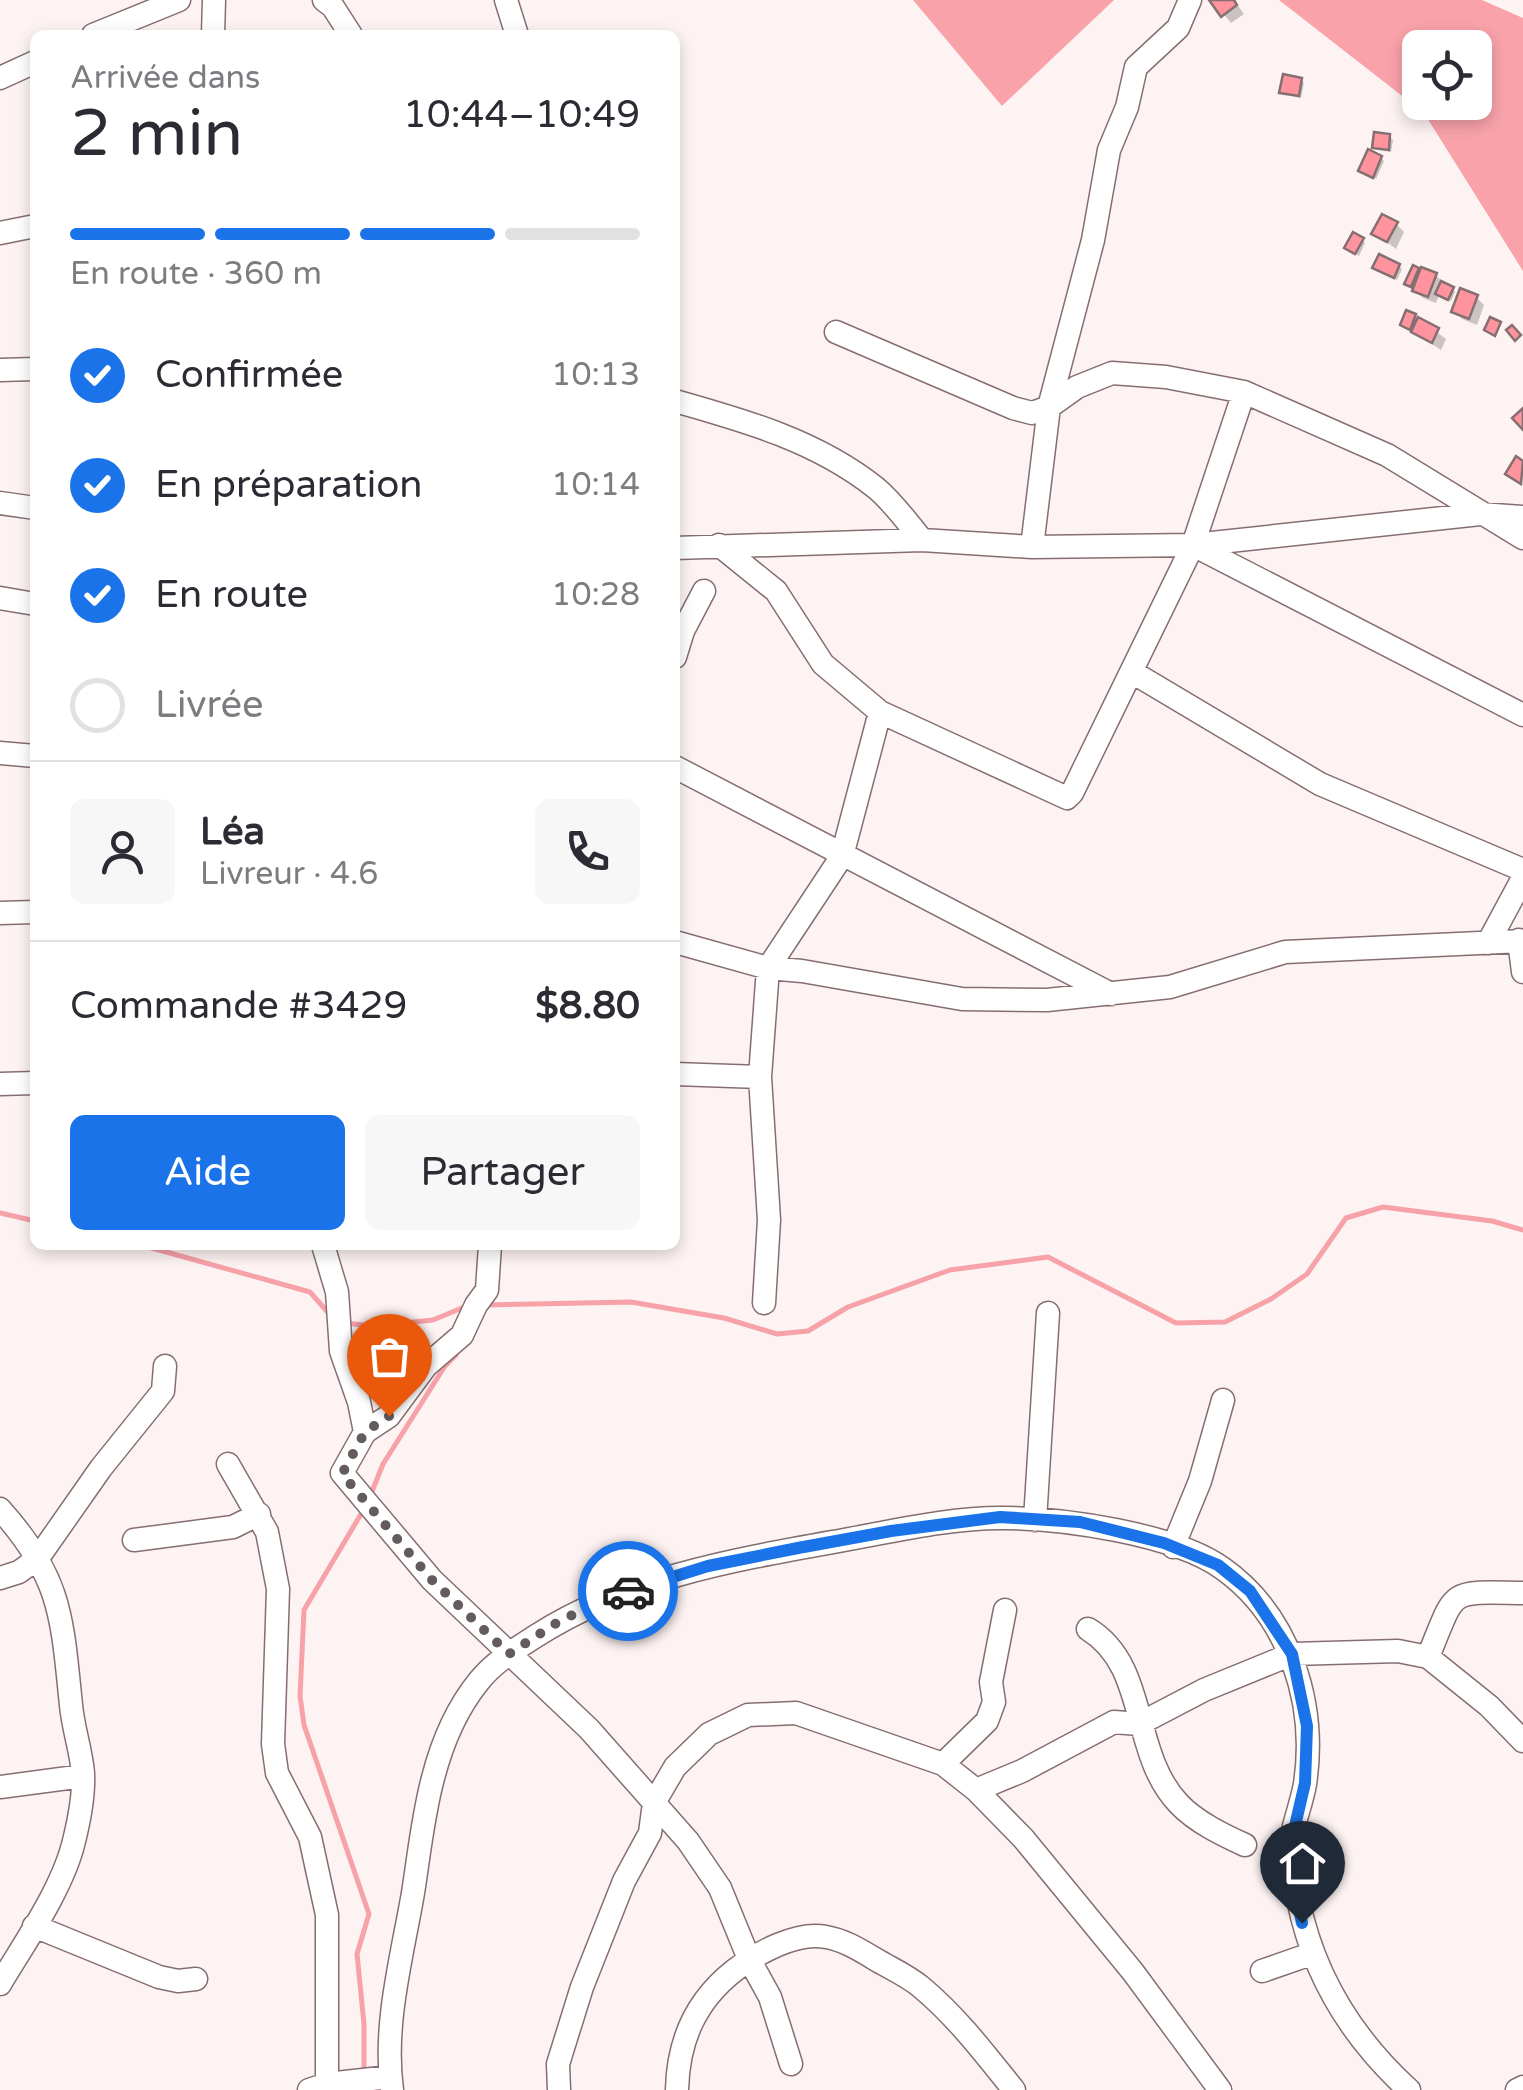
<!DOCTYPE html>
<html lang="fr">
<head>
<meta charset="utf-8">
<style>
  :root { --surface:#fff; --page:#f7f7f7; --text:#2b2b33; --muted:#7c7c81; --line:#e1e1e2; --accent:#1a73e8 }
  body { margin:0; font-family:"Varela Round",sans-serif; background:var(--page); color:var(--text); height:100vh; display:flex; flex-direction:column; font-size:38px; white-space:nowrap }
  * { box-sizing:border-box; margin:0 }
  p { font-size:32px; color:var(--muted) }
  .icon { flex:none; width:55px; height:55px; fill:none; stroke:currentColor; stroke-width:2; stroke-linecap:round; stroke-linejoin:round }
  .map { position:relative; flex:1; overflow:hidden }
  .panel { position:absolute; left:30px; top:30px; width:650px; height:1220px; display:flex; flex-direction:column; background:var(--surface); border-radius:15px; box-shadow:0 5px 15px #0003 }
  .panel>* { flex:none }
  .fabs { position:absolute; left:1402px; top:30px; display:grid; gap:20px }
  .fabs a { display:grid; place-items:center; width:90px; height:90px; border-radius:15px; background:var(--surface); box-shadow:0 5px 15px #0003; font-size:50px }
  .pin { position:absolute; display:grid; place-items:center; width:85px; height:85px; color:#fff; margin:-102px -42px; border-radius:50% 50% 50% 0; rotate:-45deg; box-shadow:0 0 10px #0007 }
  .pin .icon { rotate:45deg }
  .courier { position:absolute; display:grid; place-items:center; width:100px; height:100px; margin:-50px; border:8px solid #1a73e8; border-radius:50%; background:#fff; color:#222; box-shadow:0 2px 12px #0007 }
  .headline em { font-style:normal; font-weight:600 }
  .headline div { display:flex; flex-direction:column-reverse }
  .headline { display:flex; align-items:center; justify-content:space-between; height:170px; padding:0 40px }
  h1 { font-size:65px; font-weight:600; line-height:75px }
  .bar { display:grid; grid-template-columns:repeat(4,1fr); gap:15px 10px; align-content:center; height:120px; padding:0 40px }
  .bar i { height:12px; border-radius:8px; background:var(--line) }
  .bar .on { background:var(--accent) }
  .bar p { grid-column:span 4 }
  .line { display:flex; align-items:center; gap:25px; padding:0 40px; border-top:2px solid var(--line) }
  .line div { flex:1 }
  .round { display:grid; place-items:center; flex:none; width:105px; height:105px; border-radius:15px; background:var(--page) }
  ol { padding:0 40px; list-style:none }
  li { display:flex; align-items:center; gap:30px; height:110px }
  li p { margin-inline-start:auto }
  li .icon { padding:10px; border-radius:50%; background:var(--accent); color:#fff; stroke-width:4 }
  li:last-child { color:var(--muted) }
  li i { width:55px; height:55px; border:5px solid var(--line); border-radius:50% }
  .button { display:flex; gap:20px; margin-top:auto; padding:20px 40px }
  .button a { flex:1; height:115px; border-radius:15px; background:var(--accent); color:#fff; font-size:40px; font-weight:600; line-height:115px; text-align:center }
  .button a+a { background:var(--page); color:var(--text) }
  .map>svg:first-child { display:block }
  .forest { fill:#f9a2aa; fill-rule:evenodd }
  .shadow { fill:#0003 }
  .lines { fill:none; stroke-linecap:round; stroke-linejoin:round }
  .stream { stroke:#f7a1a9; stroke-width:5 }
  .building { fill:#ff939e; stroke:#866f71; stroke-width:2.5 }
  .minor-casing { stroke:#866e70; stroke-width:25 }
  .minor { stroke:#fff; stroke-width:22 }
  .done { stroke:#645b5c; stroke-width:10; stroke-dasharray:0 18 }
  .route { stroke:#1a73e8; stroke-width:12 }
</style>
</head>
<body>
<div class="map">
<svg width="1523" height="2090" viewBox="0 0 1523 2090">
  <rect width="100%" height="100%" fill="#fef3f3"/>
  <path class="forest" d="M913 0H1114L1002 106Z
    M1279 0H1482L1523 18V271L1424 113ZM1420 48H1475V102H1420Z"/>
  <path class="shadow" d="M1212 0H1234L1244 14 1231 23Z
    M1301 80 1304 83 1301 98 1282 92Z
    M1389 137 1393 140 1391 152 1375 147Z
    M1381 158 1384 161 1376 179 1361 171Z
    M1396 224 1404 232 1396 249 1375 233Z
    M1362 240 1365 243 1359 256 1351 251Z
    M1399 266 1402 269 1397 280 1375 268Z
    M1418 270 1435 275 1452 289 1455 292 1451 301 1439 295 1436 303 1423 298 1410 287 1407 284Z
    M1476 297 1484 305 1477 325 1462 319 1454 311Z
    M1415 316 1446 339 1441 350 1403 325Z"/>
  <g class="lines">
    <path class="stream" d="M0 1213 35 1221
      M141 1245 310 1292 331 1316
      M485 1305 631 1302 724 1318 777 1334 808 1331 848 1307 950 1270 1048 1257 1176 1323 1225 1322 1271 1299 1307 1274 1346 1218 1383 1207 1492 1221 1523 1230
      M344 1323 374 1326 433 1320 469 1305
      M371 1494 383 1464 445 1366 456 1355
      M364 2072V2024L357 1954 369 1914 304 1725 300 1696 304 1610 364 1509"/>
  </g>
  <path class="building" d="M1209 0H1234L1237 5 1221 17Z
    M1283 74 1302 78 1299 96 1279 93Z
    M1374 132 1390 134 1389 150 1372 148Z
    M1368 149 1382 156 1373 178 1358 171Z
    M1382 214 1398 222 1387 242 1371 234Z
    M1353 232 1364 238 1355 254 1344 248Z
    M1379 254 1400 264 1394 278 1372 268Z
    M1413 265 1419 268 1411 287 1404 284Z
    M1421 267 1437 273 1428 297 1412 291Z
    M1441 281 1454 287 1448 300 1435 294Z
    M1460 288 1478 295 1469 319 1451 312Z
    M1406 310 1416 314 1410 330 1400 325Z
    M1418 317 1439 328 1432 343 1411 332Z
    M1490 317 1501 322 1495 336 1484 330Z
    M1512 325 1521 335 1515 341 1506 330Z
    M1523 408V430L1512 418Z
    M1516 456 1523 461 1521 484 1505 474Z"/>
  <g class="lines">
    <defs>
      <path id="minor" d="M324 0 333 7 351 35
        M506 0 517 35
        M93 35 179 0
        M213 35 214 0
        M0 78 35 62
        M0 233 35 226
        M836 332 1013 408 1032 413 1049 407 1077 387 1112 373 1166 377 1244 392 1387 455 1523 538
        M0 370 35 369
        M675 401C746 421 817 441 876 488 893 502 908 523 922 540
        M0 503 35 508
        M719 545 776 591 823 664 880 712 1067 798 1072 793 1193 545 1244 392
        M1193 545 1523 715
        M1032 547 1049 407 1093 240 1109 150 1127 107 1136 67 1178 28 1190 0
        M675 548 922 540 1032 547 1193 545 1480 514 1523 517
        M0 598 35 604
        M675 657 683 631 704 591
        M1132 672 1320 784 1523 870
        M0 753 35 756
        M675 767 1111 994
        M0 913 35 912
        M1519 940 1523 972
        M675 942 768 968 802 971 962 999 1047 1000 1170 987 1285 952 1523 941
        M1488 943 1523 878
        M675 1074 760 1077
        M0 1084 35 1083
        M323 1245 337 1292 341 1351 359 1402 365 1432 342 1473 432 1580 589 1729 688 1841 720 1888 749 1959 770 1997 791 2064
        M764 1303 769 1220 760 1077 768 968 842 856 880 712
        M365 1432 389 1416 426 1366 462 1335 476 1305 487 1290 490 1245
        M228 1464 267 1532 278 1589 273 1744 277 1773 310 1837 327 1915V2090
        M0 1509C62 1578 62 1618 71 1705 73 1728 81 1750 83 1773 84 1793 79 1821 74 1841 63 1888 25 1942 0 1984
        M1035 1520 1048 1313
        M134 1540 233 1527 259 1514
        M1173 1547 1200 1481 1223 1400
        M0 1578 19 1572 38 1558 101 1468 163 1391 165 1366
        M1088 1629C1149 1666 1130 1753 1179 1804 1196 1822 1223 1835 1245 1845
        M1428 1657C1457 1587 1446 1592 1523 1593
        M943 1764 987 1721 994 1702 991 1682 1005 1610
        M0 1787 83 1776
        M976 1790 1022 1771 1114 1722 1139 1724 1204 1690 1292 1654 1398 1651 1428 1657 1489 1706 1523 1741
        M34 1926 159 1977 178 1981 196 1979
        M1262 1971 1311 1954
        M309 2090 327 2084 390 2077
        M392 2090C383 2025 402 1957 413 1893 419 1855 423 1815 433 1778 442 1743 457 1708 479 1681 494 1662 516 1649 536 1636 628 1577 738 1559 844 1540 894 1531 954 1517 1005 1518 1063 1518 1174 1534 1222 1568 1290 1616 1317 1704 1305 1784 1301 1807 1290 1831 1289 1855 1288 1868 1295 1885 1298 1899 1313 1975 1352 2038 1409 2090
        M559 2090 558 2064 582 1987 624 1881 650 1833 654 1803 675 1767 709 1734 748 1715 796 1713 943 1764 976 1790 1023 1838 1133 1972 1220 2090
        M677 2090C678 2041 695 2001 735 1970 757 1953 797 1931 826 1937 844 1940 860 1950 875 1959 890 1968 908 1976 921 1987 957 2017 985 2054 1014 2090
        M1517 2090 1523 2087"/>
    </defs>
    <use href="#minor" class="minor-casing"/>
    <use href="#minor" class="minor"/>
  </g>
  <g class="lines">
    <path class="done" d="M389 1416 365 1432 342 1474 432 1580 509 1654 561 1620 628 1591"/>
    <path class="route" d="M628 1591 708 1566 798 1548 891 1531 1000 1517 1080 1522 1164 1543 1218 1565 1250 1591 1292 1654 1307 1726 1305 1783 1288 1856 1302 1923"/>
  </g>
</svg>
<div class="fabs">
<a><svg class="icon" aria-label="locate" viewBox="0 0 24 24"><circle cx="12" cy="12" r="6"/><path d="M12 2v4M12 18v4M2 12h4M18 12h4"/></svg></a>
</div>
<div class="pin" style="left:389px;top:1416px;background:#ea580c"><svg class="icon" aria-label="bag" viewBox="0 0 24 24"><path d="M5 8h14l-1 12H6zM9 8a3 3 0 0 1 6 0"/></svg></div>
<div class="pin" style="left:1302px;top:1923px;background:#1f2937"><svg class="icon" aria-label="home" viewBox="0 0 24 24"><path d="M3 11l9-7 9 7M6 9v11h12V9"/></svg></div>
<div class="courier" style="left:628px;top:1591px"><svg class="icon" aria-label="car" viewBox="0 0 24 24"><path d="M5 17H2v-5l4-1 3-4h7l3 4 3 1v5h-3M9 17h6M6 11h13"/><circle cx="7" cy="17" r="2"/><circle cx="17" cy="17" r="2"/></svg></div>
<section class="panel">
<div class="headline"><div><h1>2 min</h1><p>Arrivée dans</p></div><em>10:44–10:49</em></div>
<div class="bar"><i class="on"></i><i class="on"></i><i class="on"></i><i></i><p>En route · 360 m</p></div>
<ol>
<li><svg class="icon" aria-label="check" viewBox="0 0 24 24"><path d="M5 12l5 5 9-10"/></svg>Confirmée<p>10:13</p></li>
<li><svg class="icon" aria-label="check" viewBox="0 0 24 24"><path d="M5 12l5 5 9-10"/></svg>En préparation<p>10:14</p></li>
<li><svg class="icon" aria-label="check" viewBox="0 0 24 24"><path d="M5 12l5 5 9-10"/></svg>En route<p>10:28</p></li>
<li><i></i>Livrée</li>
</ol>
<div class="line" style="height:180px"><a class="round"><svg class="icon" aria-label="person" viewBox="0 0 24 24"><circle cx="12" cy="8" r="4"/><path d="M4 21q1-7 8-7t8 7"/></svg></a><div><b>Léa</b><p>Livreur · 4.6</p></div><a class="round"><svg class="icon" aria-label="phone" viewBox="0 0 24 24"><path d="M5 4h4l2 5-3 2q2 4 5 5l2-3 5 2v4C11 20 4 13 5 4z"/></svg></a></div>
<div class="line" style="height:130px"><div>Commande #3429</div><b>$8.80</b></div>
<div class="button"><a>Aide</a><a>Partager</a></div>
</section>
</div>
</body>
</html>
